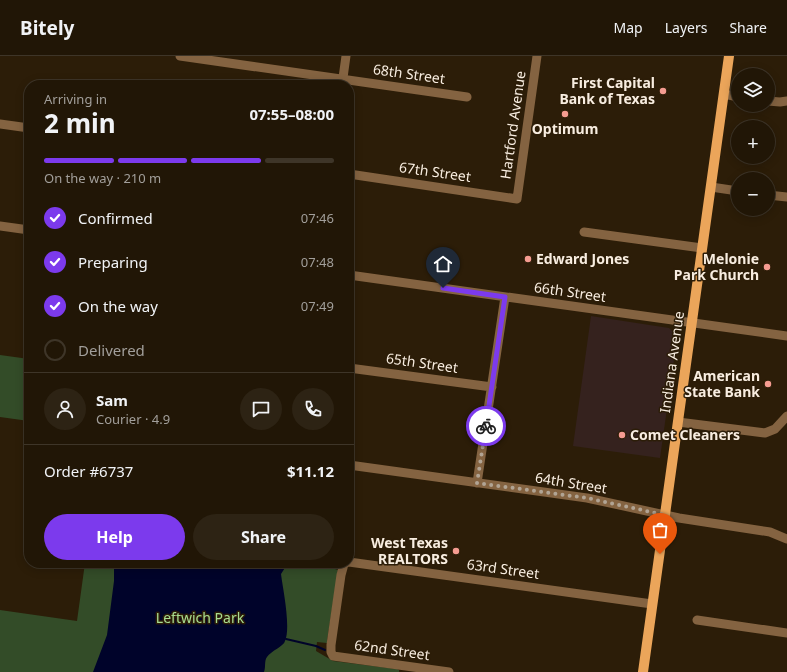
<!DOCTYPE html>
<html lang="en">
<head>
<meta charset="utf-8">
<style>
  :root { --surface:#211606; --page:#2d2314; --text:#f1f3f6; --muted:#a29f9b; --line:#3e3528; --accent:#7c3aed }
  body { margin:0; font-family:"Noto Sans",sans-serif; background:var(--page); color:var(--text); height:100vh; display:flex; flex-direction:column; font-size:15px; white-space:nowrap }
  * { box-sizing:border-box; margin:0 }
  p { font-size:13px; color:var(--muted) }
  .icon { flex:none; width:22px; height:22px; fill:none; stroke:currentColor; stroke-width:2; stroke-linecap:round; stroke-linejoin:round }
  .map { position:relative; flex:1; overflow:hidden }
  .panel { position:absolute; left:24px; top:24px; width:330px; height:488px; display:flex; flex-direction:column; background:var(--surface); border-radius:16px; box-shadow:0 2px 10px #0003,0 0 0 1px var(--line) }
  .panel>* { flex:none }
  .fabs { position:absolute; left:731px; top:12px; display:grid; gap:8px }
  .fabs a { display:grid; place-items:center; width:44px; height:44px; border-radius:50%; background:var(--surface); box-shadow:0 2px 10px #0003,0 0 0 1px var(--line); font-size:20px }
  .pin { position:absolute; display:grid; place-items:center; width:34px; height:34px; color:#fff; margin:-41px -17px; border-radius:50% 50% 50% 0; rotate:-45deg; box-shadow:0 0 4px #0007 }
  .pin .icon { rotate:45deg }
  .courier { position:absolute; display:grid; place-items:center; width:40px; height:40px; margin:-20px; border:3px solid #7c3aed; border-radius:50%; background:#fff; color:#222; box-shadow:0 1px 5px #0007 }
  .summary em { font-style:normal; font-weight:700 }
  .summary div { display:flex; flex-direction:column-reverse }
  .summary { display:flex; align-items:center; justify-content:space-between; height:68px; padding:0 20px }
  h1 { font-size:26px; font-weight:700; line-height:30px }
  .bar { display:grid; grid-template-columns:repeat(4,1fr); gap:6px 4px; align-content:center; height:48px; padding:0 20px }
  .bar i { height:5px; border-radius:3px; background:var(--line) }
  .bar .current { background:var(--accent) }
  .bar p { grid-column:span 4 }
  .line { display:flex; align-items:center; gap:10px; padding:0 20px; border-top:1px solid var(--line) }
  .line div { flex:1 }
  .round { display:grid; place-items:center; flex:none; width:42px; height:42px; border-radius:21px; background:var(--page) }
  ol { padding:0 20px; list-style:none }
  li { display:flex; align-items:center; gap:12px; height:44px }
  li p { margin-inline-start:auto }
  li .icon { padding:4px; border-radius:50%; background:var(--accent); color:#fff; stroke-width:4 }
  li:last-child { color:var(--muted) }
  li i { width:22px; height:22px; border:2px solid var(--line); border-radius:50% }
  .primary-button { display:flex; gap:8px; margin-top:auto; padding:8px 20px }
  .primary-button a { flex:1; height:46px; border-radius:24px; background:var(--accent); color:#fff; font-size:16px; font-weight:700; line-height:46px; text-align:center }
  .primary-button a+a { background:var(--page); color:var(--text) }
  header { display:flex; align-items:center; gap:24px; box-sizing:border-box; height:56px; padding:0 20px; background:var(--surface); border-bottom:1px solid var(--line) }
  header strong { font-size:19px }
  nav { display:flex; gap:22px; margin-inline-start:auto; font-size:14px }
  .map>svg:first-child { display:block }
  .commercial { fill:#35221e }
  .green { fill:#334c28 }
  .water { fill:#00032a }
  .lines { fill:none; stroke-linecap:round; stroke-linejoin:round }
  .stream { stroke:#00032a; stroke-width:2 }
  .minor { stroke:#846341; stroke-width:9 }
  .major { stroke:#eba55a; stroke-width:10 }
  .done { stroke:#b1a494; stroke-width:4; stroke-dasharray:0 7.2 }
  .route { stroke:#7c3aed; stroke-width:5 }
  .poi-dot { fill:#f59c91; stroke:#2c1d08; stroke-width:1.5 }
  .labels { text-anchor:middle; stroke-width:3; stroke-linejoin:round; paint-order:stroke }
  .street-label { font-size:14px; fill:#f8ede0; stroke:#2c1d08 }
  .poi-label { font-size:14px; font-weight:bold; fill:#f8ede0; stroke:#2c1d08; text-anchor:end }
  .park-label { font-size:14px; fill:#a9dd91; stroke:#2c1d08 }
</style>
</head>
<body>
<header>
<strong>Bitely</strong>
<nav><a>Map</a><a>Layers</a><a>Share</a></nav>
</header>
<div class="map">
<svg width="787" height="616" viewBox="0 0 787 616">
  <rect width="100%" height="100%" fill="#2c1d08"/>
  <path class="commercial" d="M591 260 669 272 676 279 677 282 660 402 573 390Z"/>
  <path class="green" d="M0 299 29 303V365L0 361Z
    M85 507H336L335 513 338 514 327 585V587L317 586 316 595 333 605 397 613 399 614V616H0V554L77 565Z"/>
  <path class="water" d="M114 507H288L281 518C283 534 291 571 285 585 284 590 271 595 267 601 264 605 266 611 264 616H93L107 579 114 525Z"/>
  <g class="lines">
    <path class="stream" d="M333 507 337 508
      M287 510 297 511 332 507
      M286 583 316 590 325 594"/>
    <path class="minor" d="M180 0 467 41
      M342 29 346 0
      M724 38 738 41
      M768 45 780 46 787 45
      M0 68 29 72
      M349 118 517 143 537 0
      M711 131 738 135
      M768 139 787 141
      M0 170 29 174
      M584 176 702 192
      M349 219 787 280
      M349 312 492 331
      M678 366 765 377 775 373 787 360
      M349 409 587 442 679 462 770 476 787 483
      M477 427 505 241
      M349 506 652 548
      M346 507 344 508 341 519 331 589V596L333 600 449 616
      M697 564 787 577"/>
    <path class="major" d="M643 616 729 0"/>
  </g>
  <g class="lines">
    <path class="done" d="M486 370 477 427 587 442 665 459 660 498"/>
    <path class="route" d="M443 232 505 241 486 370"/>
  </g>
  <g class="poi-dot">
    <circle cx="663" cy="35" r="4"/>
    <circle cx="565" cy="58" r="4"/>
    <circle cx="528" cy="203" r="4"/>
    <circle cx="767" cy="211" r="4"/>
    <circle cx="768" cy="328" r="4"/>
    <circle cx="622" cy="379" r="4"/>
    <circle cx="456" cy="495" r="4"/>
  </g>
  <g class="labels">
    <g class="street-label">
      <text transform="translate(409 18) rotate(8)" y="5">68th Street</text>
      <text transform="translate(513 69) rotate(-82)" y="5">Hartford Avenue</text>
      <text transform="translate(435 116) rotate(8)" y="5">67th Street</text>
      <text transform="translate(570 236) rotate(8)" y="5">66th Street</text>
      <text transform="translate(672 306) rotate(-82)" y="5">Indiana Avenue</text>
      <text transform="translate(422 307) rotate(8)" y="5">65th Street</text>
      <text transform="translate(571 427) rotate(9)" y="5">64th Street</text>
      <text transform="translate(503 513) rotate(8)" y="5">63rd Street</text>
      <text transform="translate(392 594) rotate(8)" y="5">62nd Street</text>
    </g>
    <g class="poi-label">
      <text x="655" y="32">First Capital<tspan x="655" dy="16">Bank of Texas</tspan></text>
      <text x="565" y="78" text-anchor="middle">Optimum</text>
      <text x="536" y="208" text-anchor="start">Edward Jones</text>
      <text x="759" y="208">Melonie<tspan x="759" dy="16">Park Church</tspan></text>
      <text x="760" y="325">American<tspan x="760" dy="16">State Bank</tspan></text>
      <text x="630" y="384" text-anchor="start">Comet Cleaners</text>
      <text x="448" y="492">West Texas<tspan x="448" dy="16">REALTORS</tspan></text>
    </g>
    <g class="park-label">
      <text x="200" y="567">Leftwich Park</text>
    </g>
  </g>
</svg>
<div class="fabs">
<a><svg class="icon" aria-label="layers" viewBox="0 0 24 24"><path d="M12 4l9 5-9 5-9-5zM3 14l9 5 9-5"/></svg></a>
<a>+</a>
<a>−</a>
</div>
<div class="pin" style="left:660px;top:498px;background:#ea580c"><svg class="icon" aria-label="bag" viewBox="0 0 24 24"><path d="M5 8h14l-1 12H6zM9 8a3 3 0 0 1 6 0"/></svg></div>
<div class="pin" style="left:443px;top:232px;background:#1f2937"><svg class="icon" aria-label="home" viewBox="0 0 24 24"><path d="M3 11l9-7 9 7M6 9v11h12V9"/></svg></div>
<div class="courier" style="left:486px;top:370px"><svg class="icon" aria-label="bike" viewBox="0 0 24 24"><circle cx="6" cy="16" r="4"/><circle cx="18" cy="16" r="4"/><path d="M6 16l4-8h5l3 8M10 8l3 8H6M13 5h3"/></svg></div>
<section class="panel">
<div class="summary"><div><h1>2 min</h1><p>Arriving in</p></div><em>07:55–08:00</em></div>
<div class="bar"><i class="current"></i><i class="current"></i><i class="current"></i><i></i><p>On the way · 210 m</p></div>
<ol>
<li><svg class="icon" aria-label="check" viewBox="0 0 24 24"><path d="M5 12l5 5 9-10"/></svg>Confirmed<p>07:46</p></li>
<li><svg class="icon" aria-label="check" viewBox="0 0 24 24"><path d="M5 12l5 5 9-10"/></svg>Preparing<p>07:48</p></li>
<li><svg class="icon" aria-label="check" viewBox="0 0 24 24"><path d="M5 12l5 5 9-10"/></svg>On the way<p>07:49</p></li>
<li><i></i>Delivered</li>
</ol>
<div class="line" style="height:72px"><a class="round"><svg class="icon" aria-label="person" viewBox="0 0 24 24"><circle cx="12" cy="8" r="4"/><path d="M4 21q1-7 8-7t8 7"/></svg></a><div><b>Sam</b><p>Courier · 4.9</p></div><a class="round"><svg class="icon" aria-label="chat" viewBox="0 0 24 24"><path d="M4 5h16v11H9l-5 4z"/></svg></a><a class="round"><svg class="icon" aria-label="phone" viewBox="0 0 24 24"><path d="M5 4h4l2 5-3 2q2 4 5 5l2-3 5 2v4C11 20 4 13 5 4z"/></svg></a></div>
<div class="line" style="height:52px"><div>Order #6737</div><b>$11.12</b></div>
<div class="primary-button"><a>Help</a><a>Share</a></div>
</section>
</div>
</body>
</html>
